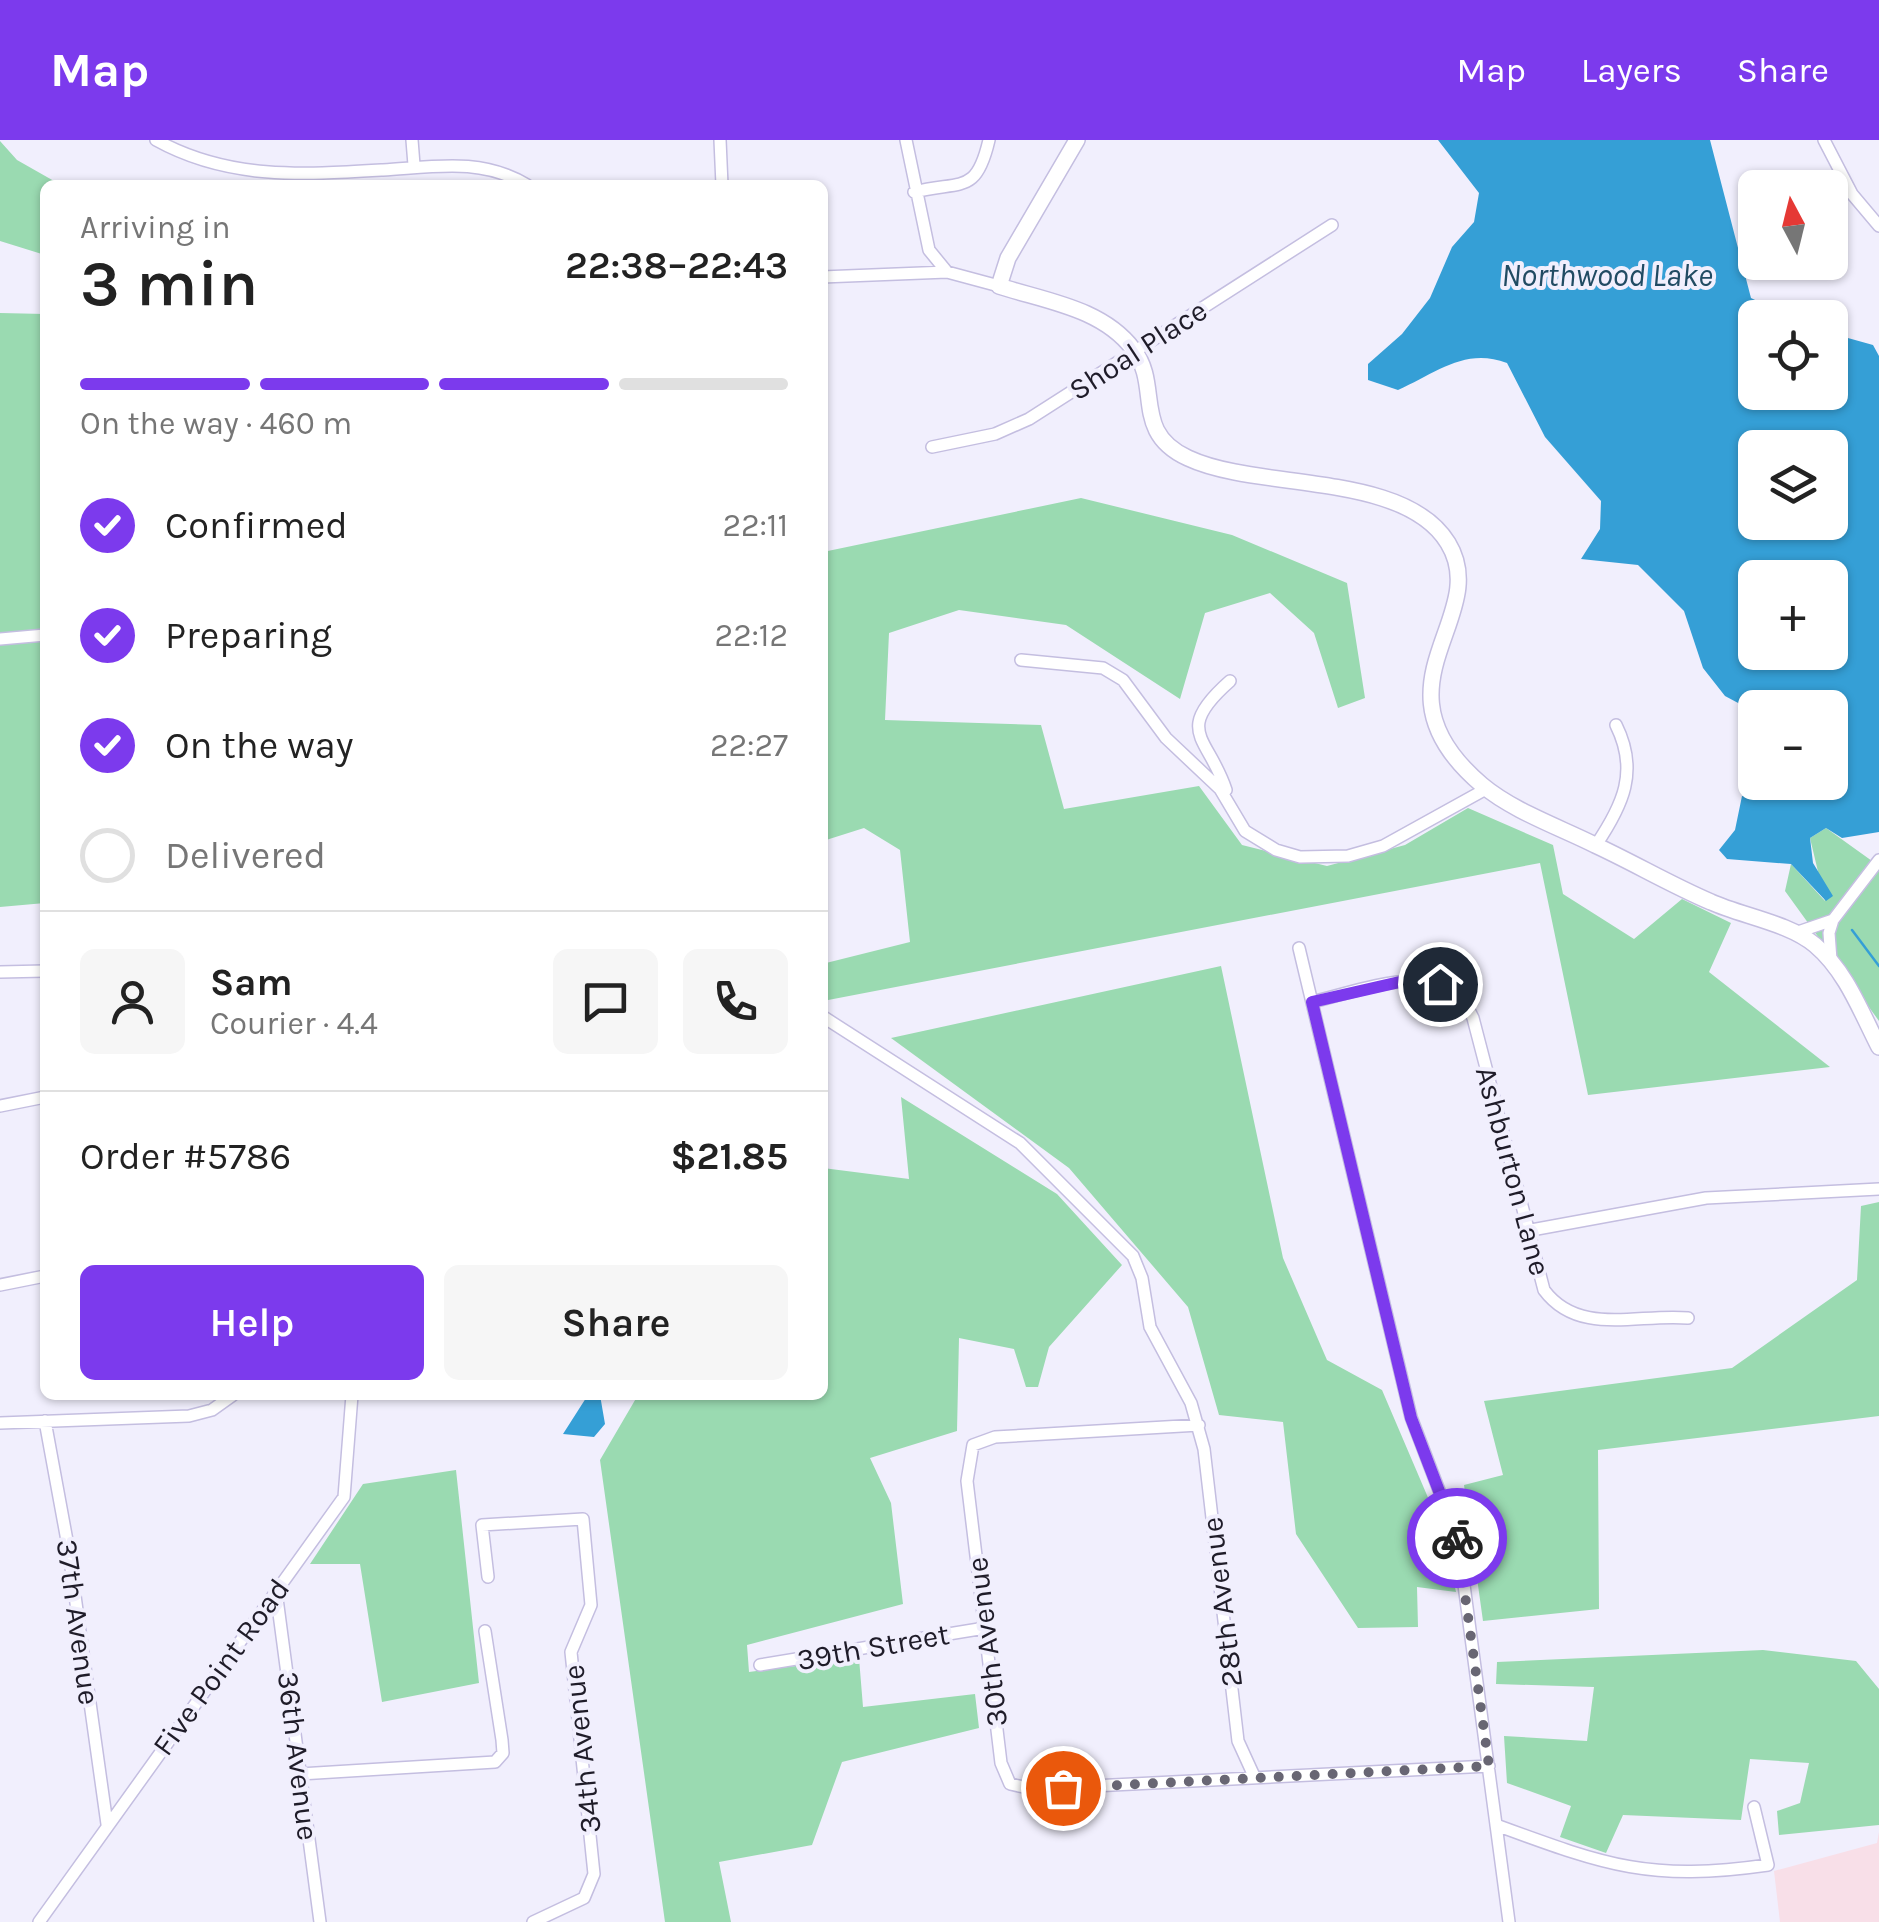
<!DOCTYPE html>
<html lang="en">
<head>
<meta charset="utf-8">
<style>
  :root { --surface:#fff; --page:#f6f6f6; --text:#222; --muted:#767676; --line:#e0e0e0; --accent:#7c3aed }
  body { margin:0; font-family:Karla,sans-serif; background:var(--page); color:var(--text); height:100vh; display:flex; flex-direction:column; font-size:38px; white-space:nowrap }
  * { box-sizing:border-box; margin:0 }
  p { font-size:32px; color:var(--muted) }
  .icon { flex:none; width:55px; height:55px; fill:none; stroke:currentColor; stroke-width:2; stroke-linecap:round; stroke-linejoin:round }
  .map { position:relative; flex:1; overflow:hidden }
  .sheet { position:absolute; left:40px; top:40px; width:788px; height:1220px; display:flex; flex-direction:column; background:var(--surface); border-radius:15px; box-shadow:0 2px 8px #0004 }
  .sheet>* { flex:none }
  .needle { width:65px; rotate:353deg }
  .buttons { position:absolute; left:1738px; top:30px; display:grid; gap:20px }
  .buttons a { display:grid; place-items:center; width:110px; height:110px; border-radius:15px; background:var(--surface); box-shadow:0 2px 8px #0004; font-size:50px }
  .pin { position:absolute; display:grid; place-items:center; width:85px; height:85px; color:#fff; margin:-42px; border:5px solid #fff; border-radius:50%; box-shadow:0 2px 10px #0007 }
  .courier { position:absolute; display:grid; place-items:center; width:100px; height:100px; margin:-50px; border:8px solid #7c3aed; border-radius:50%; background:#fff; color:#222; box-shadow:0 2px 12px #0007 }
  .headline em { font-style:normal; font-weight:600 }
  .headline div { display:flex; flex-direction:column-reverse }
  .headline { display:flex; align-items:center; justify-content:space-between; height:170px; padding:0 40px }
  h1 { font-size:65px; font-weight:600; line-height:75px }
  .bar { display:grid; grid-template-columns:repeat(4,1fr); gap:15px 10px; align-content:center; height:120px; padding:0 40px }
  .bar i { height:12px; border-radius:8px; background:var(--line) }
  .bar .selected { background:var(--accent) }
  .bar p { grid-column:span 4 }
  .line { display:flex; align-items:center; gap:25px; padding:0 40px; border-top:2px solid var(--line) }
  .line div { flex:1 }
  .round { display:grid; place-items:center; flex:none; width:105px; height:105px; border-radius:15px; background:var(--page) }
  ol { padding:0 40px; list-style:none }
  li { display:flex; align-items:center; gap:30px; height:110px }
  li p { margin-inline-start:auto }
  li .icon { padding:10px; border-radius:50%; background:var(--accent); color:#fff; stroke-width:4 }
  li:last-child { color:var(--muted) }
  li i { width:55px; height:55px; border:5px solid var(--line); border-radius:50% }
  .primary-button { display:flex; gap:20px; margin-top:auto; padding:20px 40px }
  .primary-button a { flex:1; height:115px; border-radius:15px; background:var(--accent); color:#fff; font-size:40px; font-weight:600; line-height:115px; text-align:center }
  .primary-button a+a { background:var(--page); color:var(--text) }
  header { display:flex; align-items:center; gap:60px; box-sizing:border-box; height:140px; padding:0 50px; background:var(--accent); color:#fff }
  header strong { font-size:48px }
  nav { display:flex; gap:55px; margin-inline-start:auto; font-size:35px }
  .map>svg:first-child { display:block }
  .commercial { fill:#f8dfe8 }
  .green { fill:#9adab1 }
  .water { fill:#359fd6; fill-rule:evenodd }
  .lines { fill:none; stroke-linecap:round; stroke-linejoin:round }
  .stream { stroke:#359fd6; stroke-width:2.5 }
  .minor-casing { stroke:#c4bee0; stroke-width:14 }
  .tertiary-casing { stroke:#c4bee0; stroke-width:18 }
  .minor { stroke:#fff; stroke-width:11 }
  .tertiary { stroke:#fff; stroke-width:15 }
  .done { stroke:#686673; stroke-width:10; stroke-dasharray:0 18 }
  .route { stroke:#7c3aed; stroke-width:12 }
  .labels { text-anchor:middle; stroke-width:8; stroke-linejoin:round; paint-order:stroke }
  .street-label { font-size:30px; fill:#1f1c29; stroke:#f1effd }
  .water-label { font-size:32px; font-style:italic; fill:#214b63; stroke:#f1effd }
</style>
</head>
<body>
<header>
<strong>Map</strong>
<nav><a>Map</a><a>Layers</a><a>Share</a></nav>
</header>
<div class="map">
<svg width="1879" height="1782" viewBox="0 0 1879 1782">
  <rect width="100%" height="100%" fill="#f1effd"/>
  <path class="commercial" d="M1879 1692V1782H1780L1774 1731 1877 1703Z"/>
  <path class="green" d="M0 1 17 20 61 45H45V115L0 101Z
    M0 173 45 174V763L0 767Z
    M1081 358 1232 395 1347 443 1365 558 1338 568 1314 493 1270 453 1205 473 1180 559 1066 485 959 470 889 493 885 580 1041 585 1064 669 1199 646 1242 705 1327 726 1405 705 1468 668 1553 705 1563 754 1634 799 1682 759 1731 783 1709 832 1830 927 1588 955 1540 723 823 861 822 824 910 802 900 710 864 688 823 701V645L828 642 822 594 823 412Z
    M1826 688 1879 726V881L1785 751 1791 724 1825 761 1810 698Z
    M1221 826 1283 1118 1327 1220 1382 1250 1444 1395 1456 1452 1417 1447 1418 1487 1358 1488 1296 1394 1283 1282 1219 1275 1188 1167 1069 1028 891 898Z
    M901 957 1057 1054 1122 1125 1049 1207 1038 1247H1026L1014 1209 959 1198 957 1291 870 1318 891 1363 903 1464 747 1505 749 1532 859 1518 863 1567 975 1554 979 1588 842 1622 812 1705 719 1722 731 1782H665L600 1320 638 1255H822L823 1028 909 1039Z
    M1879 1062V1276L1598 1310 1599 1469 1483 1481 1464 1345 1503 1335 1484 1261 1732 1228 1857 1140 1861 1066Z
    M456 1330 479 1543 382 1562 360 1424H310L363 1344Z
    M1763 1510 1856 1521 1879 1549V1685L1779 1695 1777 1671 1800 1663 1809 1623 1750 1619 1741 1680 1623 1675 1606 1713 1560 1697 1571 1666 1507 1643 1504 1596 1587 1601 1594 1547 1496 1544 1497 1522Z"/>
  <path class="water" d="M1438 0H1710L1751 158 1790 177 1755 178V252H1830V193L1873 205 1879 216V692L1842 698 1826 688 1810 698 1813 723 1833 756 1826 761 1791 724 1727 719 1719 710 1735 690 1742 656 1771 659 1779 643 1830 642V568H1755V572L1725 556 1703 528 1684 471 1638 425 1581 419 1600 389 1601 361 1545 297 1507 223C1465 207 1436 233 1398 250L1368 240V224L1402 194 1430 158 1452 107 1474 82 1479 53ZM1755 308H1830V382H1755ZM1755 438H1830V512H1755Z
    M600 1255 605 1284 594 1297 563 1294 586 1258Z"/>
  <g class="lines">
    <path class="stream" d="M1852 790 1879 826"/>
    <defs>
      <path id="minor" d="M156 0C228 40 303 35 383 30 433 27 481 17 527 45
        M412 0 414 25
        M720 0 722 45
        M906 0 929 110 947 132
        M1824 0 1852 54 1879 86
        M914 52C961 40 976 56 989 0
        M822 137 947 132 999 146
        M932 307 995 294 1029 279 1332 85
        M0 499 45 495
        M1021 520 1103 528 1123 540 1166 598 1220 649 1245 691 1276 710 1300 717 1348 716 1383 706 1486 649
        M1226 650C1209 597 1172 592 1230 541
        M1596 705C1623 665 1639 631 1616 585
        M1795 793 1833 780 1879 720
        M1299 808 1411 1277 1458 1400 1509 1782
        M1831 820 1829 793 1833 780
        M0 832 45 831
        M1312 862C1361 851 1446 814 1473 878L1544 1150C1579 1197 1639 1173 1688 1178
        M822 876 1020 1003 1133 1116 1142 1138 1150 1187 1191 1263 1204 1309 1238 1601 1254 1636
        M0 966 45 957
        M1526 1091 1706 1058 1879 1049
        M0 1145 45 1136
        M45 1281 68 1406 107 1684
        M0 1283 189 1276 212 1270 233 1255
        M1199 1285 995 1297 973 1305 967 1341 1001 1623 1010 1644 1033 1649 1489 1626
        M488 1437 482 1385 583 1379 591 1465 571 1512 594 1734 584 1758 533 1782
        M276 1451 320 1782
        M760 1525 985 1488
        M300 1634 495 1622 503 1613 502 1600 485 1491
        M1496 1685C1605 1725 1649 1742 1768 1725L1754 1667
        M39 1782 344 1357 352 1255"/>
      <path id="tertiary" d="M1077 0 1008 118 999 146C1045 161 1102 168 1133 209 1162 246 1131 292 1188 318 1258 351 1404 331 1448 403 1494 478 1364 545 1482 645 1513 671 1559 687 1595 705 1634 723 1671 745 1711 762 1742 776 1789 783 1815 805 1846 831 1861 872 1879 907"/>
    </defs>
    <use href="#minor" class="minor-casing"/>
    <use href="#tertiary" class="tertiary-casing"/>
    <use href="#minor" class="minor"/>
    <use href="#tertiary" class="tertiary"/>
  </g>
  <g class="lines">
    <path class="done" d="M1063 1648 1489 1626 1457 1398"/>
    <path class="route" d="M1440 844 1404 841 1312 862 1411 1278 1457 1398"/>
  </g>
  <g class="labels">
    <g class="street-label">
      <text transform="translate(1138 210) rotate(-33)" y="10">Shoal Place</text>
      <text transform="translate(1513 1031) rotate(75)" y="10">Ashburton Lane</text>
      <text transform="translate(1222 1462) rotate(-97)" y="10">28th Avenue</text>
      <text transform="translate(78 1482) rotate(82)" y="10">37th Avenue</text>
      <text transform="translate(987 1502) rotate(-97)" y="10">30th Avenue</text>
      <text transform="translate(873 1507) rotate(-10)" y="10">39th Street</text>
      <text transform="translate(221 1527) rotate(-54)" y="10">Five Point Road</text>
      <text transform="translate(582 1609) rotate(-96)" y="10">34th Avenue</text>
      <text transform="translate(298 1616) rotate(83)" y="10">36th Avenue</text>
    </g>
    <g class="water-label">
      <text x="1607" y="146">Northwood Lake</text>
    </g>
  </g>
</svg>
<div class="buttons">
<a><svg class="needle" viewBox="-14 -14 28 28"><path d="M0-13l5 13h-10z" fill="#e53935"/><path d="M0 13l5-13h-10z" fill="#767676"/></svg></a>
<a><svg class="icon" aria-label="locate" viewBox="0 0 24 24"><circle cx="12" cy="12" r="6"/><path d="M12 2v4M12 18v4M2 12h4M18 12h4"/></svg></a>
<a><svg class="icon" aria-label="layers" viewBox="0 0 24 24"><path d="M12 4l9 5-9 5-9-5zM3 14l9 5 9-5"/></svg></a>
<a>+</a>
<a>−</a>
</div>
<div class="pin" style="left:1063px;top:1648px;background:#ea580c"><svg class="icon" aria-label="bag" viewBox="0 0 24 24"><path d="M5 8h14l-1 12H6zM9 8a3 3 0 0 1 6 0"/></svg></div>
<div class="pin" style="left:1440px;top:844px;background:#1f2937"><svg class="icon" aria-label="home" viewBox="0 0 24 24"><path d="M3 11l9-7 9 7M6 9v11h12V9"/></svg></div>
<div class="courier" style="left:1457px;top:1398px"><svg class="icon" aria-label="bike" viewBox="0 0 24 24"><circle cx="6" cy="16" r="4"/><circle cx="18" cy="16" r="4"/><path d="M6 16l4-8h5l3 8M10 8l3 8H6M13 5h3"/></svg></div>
<section class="sheet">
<div class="headline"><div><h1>3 min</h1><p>Arriving in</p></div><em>22:38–22:43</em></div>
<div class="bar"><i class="selected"></i><i class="selected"></i><i class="selected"></i><i></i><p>On the way · 460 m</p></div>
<ol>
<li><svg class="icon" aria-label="check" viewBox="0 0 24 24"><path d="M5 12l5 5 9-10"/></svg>Confirmed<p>22:11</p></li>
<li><svg class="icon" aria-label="check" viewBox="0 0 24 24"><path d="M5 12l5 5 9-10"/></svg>Preparing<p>22:12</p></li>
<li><svg class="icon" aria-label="check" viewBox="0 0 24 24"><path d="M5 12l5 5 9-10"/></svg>On the way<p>22:27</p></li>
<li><i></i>Delivered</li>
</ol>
<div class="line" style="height:180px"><a class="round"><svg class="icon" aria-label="person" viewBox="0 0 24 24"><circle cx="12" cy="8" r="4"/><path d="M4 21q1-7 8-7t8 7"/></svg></a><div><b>Sam</b><p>Courier · 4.4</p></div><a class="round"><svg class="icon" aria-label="chat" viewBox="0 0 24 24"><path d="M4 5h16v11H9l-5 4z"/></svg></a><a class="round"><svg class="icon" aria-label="phone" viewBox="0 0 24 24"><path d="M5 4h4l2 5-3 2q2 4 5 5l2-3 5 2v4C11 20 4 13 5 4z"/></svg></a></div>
<div class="line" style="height:130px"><div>Order #5786</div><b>$21.85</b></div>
<div class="primary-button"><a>Help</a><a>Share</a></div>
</section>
</div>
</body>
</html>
